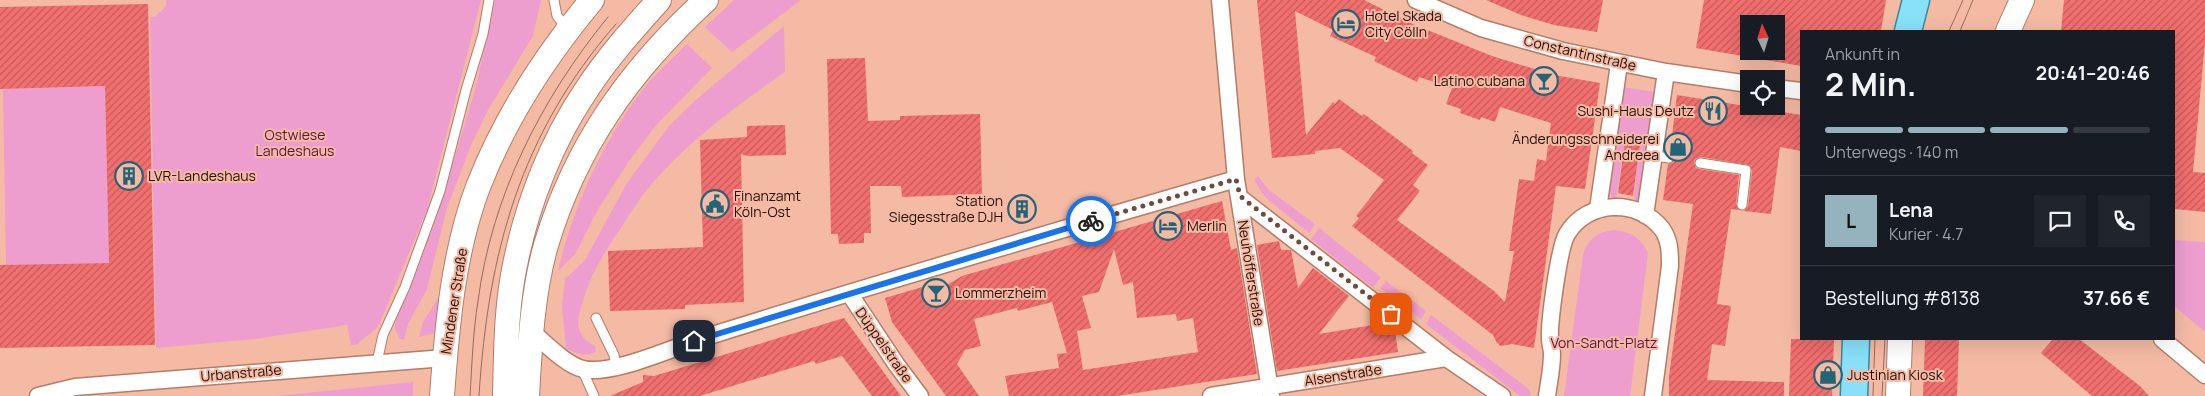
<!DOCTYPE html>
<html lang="de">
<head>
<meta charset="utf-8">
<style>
  :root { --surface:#171b24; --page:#20242c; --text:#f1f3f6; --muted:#9ea1a6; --line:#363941; --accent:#94b3bd }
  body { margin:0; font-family:Manrope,sans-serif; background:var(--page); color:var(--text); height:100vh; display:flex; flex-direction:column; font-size:19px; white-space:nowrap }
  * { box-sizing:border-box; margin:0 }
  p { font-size:16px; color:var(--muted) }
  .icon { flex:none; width:28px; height:28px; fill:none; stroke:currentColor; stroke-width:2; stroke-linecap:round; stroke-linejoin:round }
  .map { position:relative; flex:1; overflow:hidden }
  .drawer { position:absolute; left:1800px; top:30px; width:375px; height:310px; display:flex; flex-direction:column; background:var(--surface); border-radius:0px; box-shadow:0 5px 20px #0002 }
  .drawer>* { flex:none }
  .needle { width:32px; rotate:356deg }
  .tools { position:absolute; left:1740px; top:15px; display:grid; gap:10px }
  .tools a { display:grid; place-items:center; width:45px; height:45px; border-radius:0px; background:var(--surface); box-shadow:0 5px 20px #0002; font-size:25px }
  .pin { position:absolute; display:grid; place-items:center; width:42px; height:42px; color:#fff; margin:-21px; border-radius:10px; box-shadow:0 2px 8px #0006 }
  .courier { position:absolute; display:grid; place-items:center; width:50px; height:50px; margin:-25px; border:4px solid #1a73e8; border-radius:50%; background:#fff; color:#222; box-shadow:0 1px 6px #0007 }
  .headline em { font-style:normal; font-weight:700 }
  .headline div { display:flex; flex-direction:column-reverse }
  .headline { display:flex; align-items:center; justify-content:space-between; height:85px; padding:0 25px }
  h1 { font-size:32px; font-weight:700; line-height:38px }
  .bar { display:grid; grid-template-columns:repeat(4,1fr); gap:8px 5px; align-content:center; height:60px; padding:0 25px }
  .bar i { height:6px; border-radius:4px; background:var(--line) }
  .bar .active { background:var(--accent) }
  .bar p { grid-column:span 4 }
  .line { display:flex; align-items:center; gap:12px; padding:0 25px; border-top:1px solid var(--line) }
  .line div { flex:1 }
  .round { display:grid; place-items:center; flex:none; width:52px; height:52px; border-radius:0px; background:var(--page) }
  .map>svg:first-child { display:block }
  .green { fill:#ed9ecf }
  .building { fill:url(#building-hatch); fill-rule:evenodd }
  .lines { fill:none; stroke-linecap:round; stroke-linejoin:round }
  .service-casing { stroke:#b37d68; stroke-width:11 }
  .minor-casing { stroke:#b37d68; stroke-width:19 }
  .secondary-casing { stroke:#b37d68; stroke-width:26 }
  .primary-casing { stroke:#328aa2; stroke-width:29 }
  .service { stroke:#fff; stroke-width:9 }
  .minor { stroke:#fff; stroke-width:16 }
  .secondary { stroke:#fff; stroke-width:24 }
  .primary { stroke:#88e0f9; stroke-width:26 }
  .tram { stroke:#956d5d; stroke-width:1 }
  .done { stroke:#6d4c3f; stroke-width:5; stroke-dasharray:0 9 }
  .route { stroke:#1a73e8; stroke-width:6 }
  .labels { text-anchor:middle; stroke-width:4; stroke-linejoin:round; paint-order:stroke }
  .poi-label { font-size:14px; fill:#241008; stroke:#f4baa4; text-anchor:start }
  .street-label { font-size:14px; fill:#241008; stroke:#f4baa4 }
  .park-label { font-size:14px; fill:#591345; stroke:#f4baa4 }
</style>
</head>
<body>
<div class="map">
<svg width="2205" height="396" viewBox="0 0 2205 396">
  <defs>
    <pattern id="building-hatch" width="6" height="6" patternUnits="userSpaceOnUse" patternTransform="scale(1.25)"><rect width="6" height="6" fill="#f26f6f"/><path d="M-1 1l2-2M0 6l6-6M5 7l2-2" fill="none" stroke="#c45a59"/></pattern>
  </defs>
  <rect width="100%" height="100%" fill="#f4baa4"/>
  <path class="green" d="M166 0H481L427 210 378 327 356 345H351L347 325 255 339 156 348 150 17H155L166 6Z
    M495 0H541L533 36 488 110 471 145 447 208 427 289 408 324 404 340 400 339 395 329 396 314 436 219 475 90Z
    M734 0H801L732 52 705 27Z
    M784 26 785 72C737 105 687 142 649 187 639 199 631 212 623 225 607 248 592 271 584 298 577 320 572 333 595 346L596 352C584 357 577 354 566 348L562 307 565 279 585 260 627 183 669 126 698 98Z
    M687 44 712 68 657 124 629 161 597 211 576 253 558 271C573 206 606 134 649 82 661 69 674 57 687 44Z
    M105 86 109 263 6 265 3 89Z
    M1624 87 1654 92 1640 197 1637 202H1634L1637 165 1621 163 1616 200 1612 198 1609 192Z
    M1258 176 1269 190 1315 224 1309 233 1265 197 1254 180Z
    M1319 228 1381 277 1373 288 1311 239Z
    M1614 230C1631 232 1641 237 1648 253L1630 396H1564L1583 255C1588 239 1597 232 1614 230Z
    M2174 240 2205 242V332L2174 306Z
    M1386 281 1426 311 1421 319 1380 288Z
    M440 295 438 328 435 333 419 337 423 322Z
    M1431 315 1529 389 1531 396H1520L1426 324Z
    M413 382V396H277Z"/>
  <path class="building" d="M1257 0H1364L1415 25 1492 56 1554 75 1600 83 1585 189 1556 186 1534 348 1512 344 1501 346 1497 343 1493 335 1352 226 1359 218 1356 216 1384 180 1340 148 1315 151V154L1272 158ZM1295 11 1333 30 1330 36 1376 57 1374 61 1417 82 1419 77 1452 88 1446 104 1461 109 1460 113 1480 120 1481 117 1495 122 1500 107 1551 123 1546 161 1537 159 1534 181 1519 179 1509 251H1514L1505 302 1494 291 1397 220 1420 191 1413 185 1428 165 1412 153 1413 151 1364 114 1362 116 1339 99 1335 104 1333 102 1306 135Z
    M1486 0H1603L1597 32 1554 25 1521 15Z
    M1704 0H1886L1881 31H1801V66L1696 48ZM1749 24H1776V51H1749Z
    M2064 0H2205V42L2193 172 2205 173V212L2174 209V31H2061Z
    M148 4 155 345 0 348V265L109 263 105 86 0 89V7Z
    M865 58 868 121 900 120V116L980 114 982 194 902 197 901 186H870L871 233H864V243L839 244 838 234H831L827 59Z
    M1677 95 1801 115V151L1780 147 1771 214 1744 211 1748 206 1752 171 1749 165 1701 157 1695 159 1694 163 1696 168 1699 169 1739 175 1736 204 1739 210 1731 209 1717 304 1731 306 1725 346 1712 344 1707 380 1784 382V396H1669V376L1693 204 1663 200 1668 164 1674 162 1675 158 1673 153 1670 152Z
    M785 125 786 155 747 156 741 154 744 302 685 305V309L610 311 608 251 703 247 700 140 747 137V126Z
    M1626 134 1641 136 1633 196 1618 193Z
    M1030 199 1031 219 1013 220V200Z
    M1222 201 1231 250 1237 248 1257 374 1117 396H1009L1005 376 1059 368 1057 354 1067 353 1052 302 1018 311 1017 308 974 319 981 346 965 350 957 364 979 396H946L892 322 885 298 943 281 945 286 962 276ZM1114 249 1123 285 1133 282 1137 318 1176 314 1177 321 1193 318 1198 352 1083 370 1077 331 1091 328 1082 296 1099 292Z
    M1279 241 1281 250H1291L1298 288 1313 268 1349 296 1319 334 1385 323 1386 332 1395 331 1398 352 1277 371 1257 245Z
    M844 318 901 396H872L842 356 816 364 814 361 700 396H610L643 382V375L654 376Z
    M1791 339H1834L1832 396H1789Z
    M1925 339H1959L1957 396H1923Z
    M2053 339H2079L2140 386 2149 396H2092L2041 353Z"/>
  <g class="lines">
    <defs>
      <path id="service" d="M554 0 557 16 567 28
        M1654 156 1669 158
        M1700 163 1746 170 1742 205
        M596 318 614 355 616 367
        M377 362 383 335 405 287 440 191 466 90 483 34 489 0
        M582 369 594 396"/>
      <path id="minor" d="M1220 0 1236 179 1271 396
        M1416 0 1481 28 1563 51 1666 72 1749 84
        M1776 88 1801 91
        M1239 197 1446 358 1502 396
        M1598 209 1619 64
        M1645 215 1666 72
        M849 293 896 364 920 396
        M531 331C544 342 566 365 583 369 613 376 676 346 706 337 882 282 1059 230 1236 179
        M2162 339 2205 375
        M38 396 75 387 445 358
        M1211 396 1446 358
        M1547 396C1549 382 1552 368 1552 354 1552 349 1550 344 1550 339 1549 322 1559 247 1567 234 1587 200 1638 198 1662 229 1670 240 1670 253 1670 266L1653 396"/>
      <path id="secondary" d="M2008 31 2022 0
        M442 396C447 327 453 253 478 187 504 120 546 55 592 0
        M505 396C506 351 506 304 516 260 528 202 552 141 585 92 606 59 633 29 659 0
        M527 396C530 346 532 294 546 245 576 145 630 70 706 0
        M1898 396 1900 339"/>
      <path id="primary" d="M1908 31 1916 0
        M1854 396 1856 339"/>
    </defs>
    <use href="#service" class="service-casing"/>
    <use href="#minor" class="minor-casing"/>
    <use href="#secondary" class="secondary-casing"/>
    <use href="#primary" class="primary-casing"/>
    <use href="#service" class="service"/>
    <use href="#minor" class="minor"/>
    <use href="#secondary" class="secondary"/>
    <use href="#primary" class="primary"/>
    <path class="tram" d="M1949 31 1963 0
      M1960 31 1973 0
      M470 396C472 364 473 332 478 301 492 195 541 99 608 17
      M479 396C488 253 520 134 616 24
      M1873 396 1875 339
      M1882 396 1885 339"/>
  </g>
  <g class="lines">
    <path class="done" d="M1091 221 1236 179 1240 196 1391 314"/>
    <path class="route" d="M694 341 1091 221"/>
  </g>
  <defs>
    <symbol id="hotel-ring" viewBox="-11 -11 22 22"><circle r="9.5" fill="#f4baa4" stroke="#236478" stroke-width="1.5"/><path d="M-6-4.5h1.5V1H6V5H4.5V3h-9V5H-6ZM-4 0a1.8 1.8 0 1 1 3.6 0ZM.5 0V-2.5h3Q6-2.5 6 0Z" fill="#236478"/></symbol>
    <symbol id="bar-ring" viewBox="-11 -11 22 22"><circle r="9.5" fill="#f4baa4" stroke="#236478" stroke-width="1.5"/><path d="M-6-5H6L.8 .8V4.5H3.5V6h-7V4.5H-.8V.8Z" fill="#236478"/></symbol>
    <symbol id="restaurant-ring" viewBox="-11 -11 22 22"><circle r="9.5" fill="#f4baa4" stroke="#236478" stroke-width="1.5"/><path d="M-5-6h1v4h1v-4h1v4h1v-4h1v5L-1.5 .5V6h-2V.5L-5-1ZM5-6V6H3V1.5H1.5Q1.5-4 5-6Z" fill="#236478"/></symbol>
    <symbol id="shop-ring" viewBox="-11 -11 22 22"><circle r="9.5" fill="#f4baa4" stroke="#236478" stroke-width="1.5"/><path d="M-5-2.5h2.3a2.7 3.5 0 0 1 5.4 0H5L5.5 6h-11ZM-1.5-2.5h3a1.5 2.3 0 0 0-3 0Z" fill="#236478"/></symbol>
    <symbol id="building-ring" viewBox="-11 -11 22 22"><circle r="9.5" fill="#f4baa4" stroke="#236478" stroke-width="1.5"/><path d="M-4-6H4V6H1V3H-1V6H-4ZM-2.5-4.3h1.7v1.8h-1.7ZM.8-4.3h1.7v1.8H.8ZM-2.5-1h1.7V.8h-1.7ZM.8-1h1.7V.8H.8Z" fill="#236478"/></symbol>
    <symbol id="civic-ring" viewBox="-11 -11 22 22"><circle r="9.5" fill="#f4baa4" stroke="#236478" stroke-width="1.5"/><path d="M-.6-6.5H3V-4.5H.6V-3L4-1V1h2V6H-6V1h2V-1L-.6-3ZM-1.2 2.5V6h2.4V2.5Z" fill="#236478"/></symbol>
  </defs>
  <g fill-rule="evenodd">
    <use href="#hotel-ring" x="1330" y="8" width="32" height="32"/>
    <use href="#bar-ring" x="1528" y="65" width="32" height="32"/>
    <use href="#restaurant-ring" x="1697" y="95" width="32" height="32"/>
    <use href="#shop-ring" x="1662" y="131" width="32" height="32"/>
    <use href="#building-ring" x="113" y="160" width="32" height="32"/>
    <use href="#civic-ring" x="699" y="188" width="32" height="32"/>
    <use href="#building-ring" x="1006" y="193" width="32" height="32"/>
    <use href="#hotel-ring" x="1152" y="210" width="32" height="32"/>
    <use href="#bar-ring" x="920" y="277" width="32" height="32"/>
    <use href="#shop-ring" x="1812" y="359" width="32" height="32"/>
  </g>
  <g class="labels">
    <g class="poi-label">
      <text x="1365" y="21">Hotel Skada<tspan x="1365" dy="16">City Cölln</tspan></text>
      <text x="1525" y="86" text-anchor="end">Latino cubana</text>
      <text x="1694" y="116" text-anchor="end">Sushi-Haus Deutz</text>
      <text x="1659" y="144" text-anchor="end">Änderungsschneiderei<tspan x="1659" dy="16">Andreea</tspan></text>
      <text x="148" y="181">LVR-Landeshaus</text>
      <text x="734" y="201">Finanzamt<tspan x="734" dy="16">Köln-Ost</tspan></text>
      <text x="1003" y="206" text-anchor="end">Station<tspan x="1003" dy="16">Siegesstraße DJH</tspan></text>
      <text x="1187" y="231">Merlin</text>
      <text x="955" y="298">Lommerzheim</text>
      <text x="1847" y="380">Justinian Kiosk</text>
    </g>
    <g class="street-label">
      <text transform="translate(1580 53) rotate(13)" y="5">Constantinstraße</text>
      <text transform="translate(1251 273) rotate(81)" y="5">Neuhöfferstraße</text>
      <text transform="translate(454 301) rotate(-81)" y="5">Mindener Straße</text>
      <text transform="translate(884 345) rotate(55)" y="5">Düppelstraße</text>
      <text transform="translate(241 373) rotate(-5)" y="5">Urbanstraße</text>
      <text transform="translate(1343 375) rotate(-9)" y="5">Alsenstraße</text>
    </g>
    <g class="park-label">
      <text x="295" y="140">Ostwiese<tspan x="295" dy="16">Landeshaus</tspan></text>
      <text x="1604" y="348">Von-Sandt-Platz</text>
    </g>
  </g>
</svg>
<div class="tools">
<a><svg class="needle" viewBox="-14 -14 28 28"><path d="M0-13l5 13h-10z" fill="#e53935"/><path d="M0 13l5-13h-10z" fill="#9ea1a6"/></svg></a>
<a><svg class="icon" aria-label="locate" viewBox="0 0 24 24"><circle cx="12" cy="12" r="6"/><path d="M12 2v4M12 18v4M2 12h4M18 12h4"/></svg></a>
</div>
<div class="pin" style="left:1391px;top:314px;background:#ea580c"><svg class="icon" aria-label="bag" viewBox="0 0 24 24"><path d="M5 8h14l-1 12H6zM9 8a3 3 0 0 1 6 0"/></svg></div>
<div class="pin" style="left:694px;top:341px;background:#1f2937"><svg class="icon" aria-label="home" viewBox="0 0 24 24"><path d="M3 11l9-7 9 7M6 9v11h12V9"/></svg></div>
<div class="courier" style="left:1091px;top:221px"><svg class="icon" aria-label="bike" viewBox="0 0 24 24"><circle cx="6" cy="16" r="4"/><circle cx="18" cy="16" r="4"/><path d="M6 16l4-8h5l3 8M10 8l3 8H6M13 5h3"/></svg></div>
<section class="drawer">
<div class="headline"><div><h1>2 Min.</h1><p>Ankunft in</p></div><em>20:41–20:46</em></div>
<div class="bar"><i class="active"></i><i class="active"></i><i class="active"></i><i></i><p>Unterwegs · 140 m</p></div>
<div class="line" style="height:90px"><b class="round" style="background:var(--accent);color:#111">L</b><div><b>Lena</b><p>Kurier · 4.7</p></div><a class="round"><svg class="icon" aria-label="chat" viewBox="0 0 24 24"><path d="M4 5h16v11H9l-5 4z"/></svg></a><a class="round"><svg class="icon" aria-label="phone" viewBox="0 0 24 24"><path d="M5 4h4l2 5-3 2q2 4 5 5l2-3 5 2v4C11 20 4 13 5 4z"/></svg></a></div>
<div class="line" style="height:65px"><div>Bestellung #8138</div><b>37.66 €</b></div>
</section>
</div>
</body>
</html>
